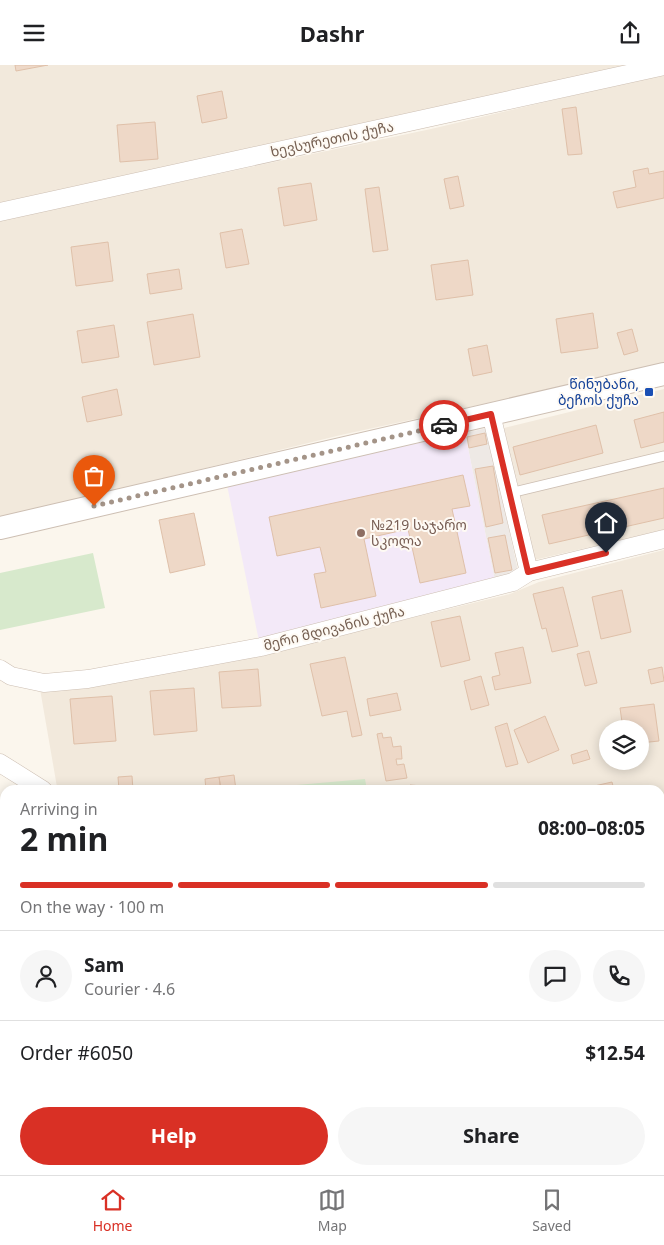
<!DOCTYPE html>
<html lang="en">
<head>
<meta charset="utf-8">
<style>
  :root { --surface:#fff; --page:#f6f6f6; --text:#202124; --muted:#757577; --line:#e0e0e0; --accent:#d93025 }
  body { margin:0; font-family:"Noto Sans","Noto Sans Georgian",sans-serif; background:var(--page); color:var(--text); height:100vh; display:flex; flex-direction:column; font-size:19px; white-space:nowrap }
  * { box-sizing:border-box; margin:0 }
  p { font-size:16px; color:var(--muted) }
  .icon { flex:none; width:28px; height:28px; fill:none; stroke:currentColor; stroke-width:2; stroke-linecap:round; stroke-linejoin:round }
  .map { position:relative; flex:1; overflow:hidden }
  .sheet { position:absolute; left:0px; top:720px; width:665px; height:390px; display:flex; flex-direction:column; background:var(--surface); border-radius:15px 15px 0 0; box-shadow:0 2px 12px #0003 }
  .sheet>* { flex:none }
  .controls { position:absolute; left:599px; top:655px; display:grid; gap:10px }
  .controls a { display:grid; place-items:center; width:50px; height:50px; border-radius:50%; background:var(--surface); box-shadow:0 2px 12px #0003; font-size:25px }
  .pin { position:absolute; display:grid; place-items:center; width:42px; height:42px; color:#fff; margin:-51px -21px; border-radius:50% 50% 50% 0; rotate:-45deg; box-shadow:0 0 5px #0007 }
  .pin .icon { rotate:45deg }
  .courier { position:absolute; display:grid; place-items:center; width:50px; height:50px; margin:-25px; border:4px solid #d93025; border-radius:50%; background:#fff; color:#222; box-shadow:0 1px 6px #0007 }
  .overview em { font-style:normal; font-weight:700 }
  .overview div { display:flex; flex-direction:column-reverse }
  .overview { display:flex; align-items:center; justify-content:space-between; height:85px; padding:0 20px }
  h1 { font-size:32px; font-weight:700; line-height:38px }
  .bar { display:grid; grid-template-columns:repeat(4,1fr); gap:8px 5px; align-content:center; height:60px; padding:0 20px }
  .bar i { height:6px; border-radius:4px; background:var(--line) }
  .bar .selected { background:var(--accent) }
  .bar p { grid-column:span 4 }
  .line { display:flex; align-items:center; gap:12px; padding:0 20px; border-top:1px solid var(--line) }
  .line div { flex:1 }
  .round { display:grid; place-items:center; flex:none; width:52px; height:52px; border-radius:26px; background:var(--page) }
  .action { display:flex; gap:10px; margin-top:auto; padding:10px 20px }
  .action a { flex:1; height:58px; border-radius:30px; background:var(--accent); color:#fff; font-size:20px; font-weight:700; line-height:58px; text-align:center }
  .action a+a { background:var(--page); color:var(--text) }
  header { display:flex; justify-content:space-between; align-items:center; height:65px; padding:0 20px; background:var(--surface); font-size:22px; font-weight:700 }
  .dock { display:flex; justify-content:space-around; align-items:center; height:70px; border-top:1px solid var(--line); background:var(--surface); font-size:14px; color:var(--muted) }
  .dock a { display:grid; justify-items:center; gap:2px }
  .dock .selected { color:var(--accent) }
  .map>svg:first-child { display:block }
  .residential { fill:#f2e9dc; fill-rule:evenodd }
  .industrial { fill:#eee9e5 }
  .education { fill:#f3e9f8 }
  .green { fill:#d7e9cc }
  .building { fill:#eed8c7; stroke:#dfc0a9 }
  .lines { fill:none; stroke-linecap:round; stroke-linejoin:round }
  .service-casing { stroke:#cdbfb3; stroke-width:11 }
  .minor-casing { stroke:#cdbfb3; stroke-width:19 }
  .tertiary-casing { stroke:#cdbfb3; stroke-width:24 }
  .service { stroke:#fff; stroke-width:9 }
  .minor { stroke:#fff; stroke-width:18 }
  .tertiary { stroke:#fff; stroke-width:22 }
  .rail-casing { stroke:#baabc6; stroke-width:5.5 }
  .rail { stroke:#fefaf4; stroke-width:4; stroke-dasharray:11; stroke-linecap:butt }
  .done { stroke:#a49488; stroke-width:5; stroke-dasharray:0 9 }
  .route { stroke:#d93025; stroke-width:6 }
  .transit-dot { fill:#1a4fb4; stroke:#fefaf4; stroke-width:2 }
  .education-dot { fill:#8d6e63; stroke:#fefaf4; stroke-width:2 }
  .labels { text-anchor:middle; stroke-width:4; stroke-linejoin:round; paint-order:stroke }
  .street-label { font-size:14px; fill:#755f51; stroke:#fefaf4 }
  .transit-label { font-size:14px; fill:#164399; stroke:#fefaf4; text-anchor:end }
  .education-label { font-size:14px; fill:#785e54; stroke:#fefaf4; text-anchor:start }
</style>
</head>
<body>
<header><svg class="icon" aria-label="menu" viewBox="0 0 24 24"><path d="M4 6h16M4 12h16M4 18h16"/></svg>Dashr<svg class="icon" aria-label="share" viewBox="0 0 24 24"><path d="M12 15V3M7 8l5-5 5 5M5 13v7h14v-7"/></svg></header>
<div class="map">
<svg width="664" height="1110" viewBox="0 0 664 1110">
  <rect width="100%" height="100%" fill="#fbf6ed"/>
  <path class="residential" d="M0 0H628L0 140Z
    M664 9V300L341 370 0 453V155L431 64Z
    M664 324V465L534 495 504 363Z
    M664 485V789L660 790V725H61L57 722 40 624 301 580 510 529 539 517ZM608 664H640V696H608Z"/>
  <path class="industrial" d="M487 363 518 506 495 516 465 368Z"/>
  <path class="education" d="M465 368 495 516 259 576 227 420Z"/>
  <path class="green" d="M93 488 105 543 0 565V508Z
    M365 714 367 725H241Z
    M0 772 5 776V1105H660V856L664 855V1110H0Z"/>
  <path class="building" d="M15 0H48L16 6Z
    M222 26 227 53 202 58 197 31Z
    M576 42 582 89 568 90 562 44Z
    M155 57 158 94 120 97 117 60Z
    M648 103 649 109 664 106V133L617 143 613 127 636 122 633 106Z
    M458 111 464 141 450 144 444 114Z
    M311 118 317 155 284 161 278 123Z
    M379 122 388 185 373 187 365 124Z
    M242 164 249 199 226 203 220 168Z
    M108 177 113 216 76 221 71 182Z
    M468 195 473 230 436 235 431 200Z
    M179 204 182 224 150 229 147 209Z
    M593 248 598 283 561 288 556 254Z
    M193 249 200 292 154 300 147 257Z
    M114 260 119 292 82 298 77 266Z
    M632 264 638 286 624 290 617 268Z
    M487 280 492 307 473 311 468 284Z
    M117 324 122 350 87 357 82 332Z
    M664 347V377L641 383 634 355Z
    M596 360 603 388 520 410 513 382Z
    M485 368 487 379 469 383 467 372Z
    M493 401 503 458 486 462 475 404Z
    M463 410 470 441 452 444 466 508 420 518 408 464 364 474 376 531 321 543 314 509 326 507 320 482 277 491 269 452Z
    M664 423V453L549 479 542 450Z
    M194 448 205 500 170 508 159 455Z
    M505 470 512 505 495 508 488 473Z
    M563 522 578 581 552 587 546 563 542 564 533 529Z
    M622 525 631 567 601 574 592 532Z
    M460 551 470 595 441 602 431 557Z
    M523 582 531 618 495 625 492 612 500 610 495 588Z
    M589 586 597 618 585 621 577 589Z
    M345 592 362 670 352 672 347 646 322 651 310 599Z
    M662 602 664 616 651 619 648 605Z
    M258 604 261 641 222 643 219 607Z
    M481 611 489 640 471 645 464 616Z
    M194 623 197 666 154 670 150 626Z
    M397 628 401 645 370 651 367 634Z
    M112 631 116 676 74 679 70 634Z
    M654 639 659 676 640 678V664H623L620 643Z
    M545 651 559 685 528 698 514 665Z
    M507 658 518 699 506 702 495 662Z
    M382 668 383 673 391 672 393 682 401 681 402 694H396L397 700 404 699 407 713 386 716 377 669Z
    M587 685 590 694 573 699 571 690Z
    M234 710 236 725H221L219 712Z
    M132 711 133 725H119L118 712Z
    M219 712 221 725H206L205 714Z
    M612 717 614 725H581V724Z
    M410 720 422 721V725H409Z"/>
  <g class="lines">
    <defs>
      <path id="service" d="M510 428 664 391"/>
      <path id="minor" d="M0 147 664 1
        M491 349 529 507
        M0 604 11 611 44 618 88 614 261 582 513 517 529 507 664 474
        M0 698 43 725
        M660 797 664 796
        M0 819 5 820
        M660 924H664"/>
      <path id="tertiary" d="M0 463 664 309"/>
    </defs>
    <use href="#service" class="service-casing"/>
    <use href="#minor" class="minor-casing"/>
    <use href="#tertiary" class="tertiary-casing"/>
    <use href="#service" class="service"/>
    <use href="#minor" class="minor"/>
    <use href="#tertiary" class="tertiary"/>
    <defs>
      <path id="rail" d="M0 752 5 755
        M660 839H664"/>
    </defs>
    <use href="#rail" class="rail-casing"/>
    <use href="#rail" class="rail"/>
  </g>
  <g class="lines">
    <path class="done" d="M94 441 444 360"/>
    <path class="route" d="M444 360 491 349 528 507 606 488"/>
  </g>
  <rect class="transit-dot" x="644" y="322" width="10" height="10" rx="2.5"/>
  <circle class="education-dot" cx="361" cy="468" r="5"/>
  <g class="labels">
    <g class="street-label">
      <text transform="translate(332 74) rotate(-12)" y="5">ხევსურეთის ქუჩა</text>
      <text transform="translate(334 563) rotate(-14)" y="5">მერი მდივანის ქუჩა</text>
    </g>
    <g class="transit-label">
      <text x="639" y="324">წინუბანი,<tspan x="639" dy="16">ბეჩოს ქუჩა</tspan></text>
    </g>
    <g class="education-label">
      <text x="371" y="465">№219 საჯარო<tspan x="371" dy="16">სკოლა</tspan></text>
    </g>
  </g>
</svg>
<div class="controls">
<a><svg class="icon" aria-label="layers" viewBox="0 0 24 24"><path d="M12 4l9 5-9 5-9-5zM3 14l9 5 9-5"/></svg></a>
</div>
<div class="pin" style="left:94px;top:441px;background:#ea580c"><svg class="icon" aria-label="bag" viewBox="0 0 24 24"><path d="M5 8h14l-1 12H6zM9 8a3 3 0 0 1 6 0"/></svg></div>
<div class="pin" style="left:606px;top:488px;background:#1f2937"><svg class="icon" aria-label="home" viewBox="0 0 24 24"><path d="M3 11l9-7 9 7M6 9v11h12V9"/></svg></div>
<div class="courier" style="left:444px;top:360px"><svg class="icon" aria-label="car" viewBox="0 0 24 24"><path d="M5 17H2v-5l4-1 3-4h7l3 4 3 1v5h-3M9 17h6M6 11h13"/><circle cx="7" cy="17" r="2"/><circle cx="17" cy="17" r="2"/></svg></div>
<section class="sheet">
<div class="overview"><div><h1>2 min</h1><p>Arriving in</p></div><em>08:00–08:05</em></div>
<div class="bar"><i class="selected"></i><i class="selected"></i><i class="selected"></i><i></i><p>On the way · 100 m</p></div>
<div class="line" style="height:90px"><a class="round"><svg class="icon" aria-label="person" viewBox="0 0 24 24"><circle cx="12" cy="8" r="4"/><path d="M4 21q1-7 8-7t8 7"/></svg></a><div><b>Sam</b><p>Courier · 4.6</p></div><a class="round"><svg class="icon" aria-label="chat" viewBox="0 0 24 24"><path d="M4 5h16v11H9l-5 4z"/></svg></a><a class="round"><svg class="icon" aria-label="phone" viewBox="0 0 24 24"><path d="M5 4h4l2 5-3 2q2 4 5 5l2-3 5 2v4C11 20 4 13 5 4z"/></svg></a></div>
<div class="line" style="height:65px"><div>Order #6050</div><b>$12.54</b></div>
<div class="action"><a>Help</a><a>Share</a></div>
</section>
</div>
<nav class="dock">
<a class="selected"><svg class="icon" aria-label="home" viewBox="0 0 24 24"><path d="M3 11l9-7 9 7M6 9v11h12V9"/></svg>Home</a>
<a><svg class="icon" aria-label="map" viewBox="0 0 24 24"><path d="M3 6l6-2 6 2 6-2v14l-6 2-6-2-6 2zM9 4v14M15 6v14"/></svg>Map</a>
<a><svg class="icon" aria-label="saved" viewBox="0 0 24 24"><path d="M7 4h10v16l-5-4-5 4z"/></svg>Saved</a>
</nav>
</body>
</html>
